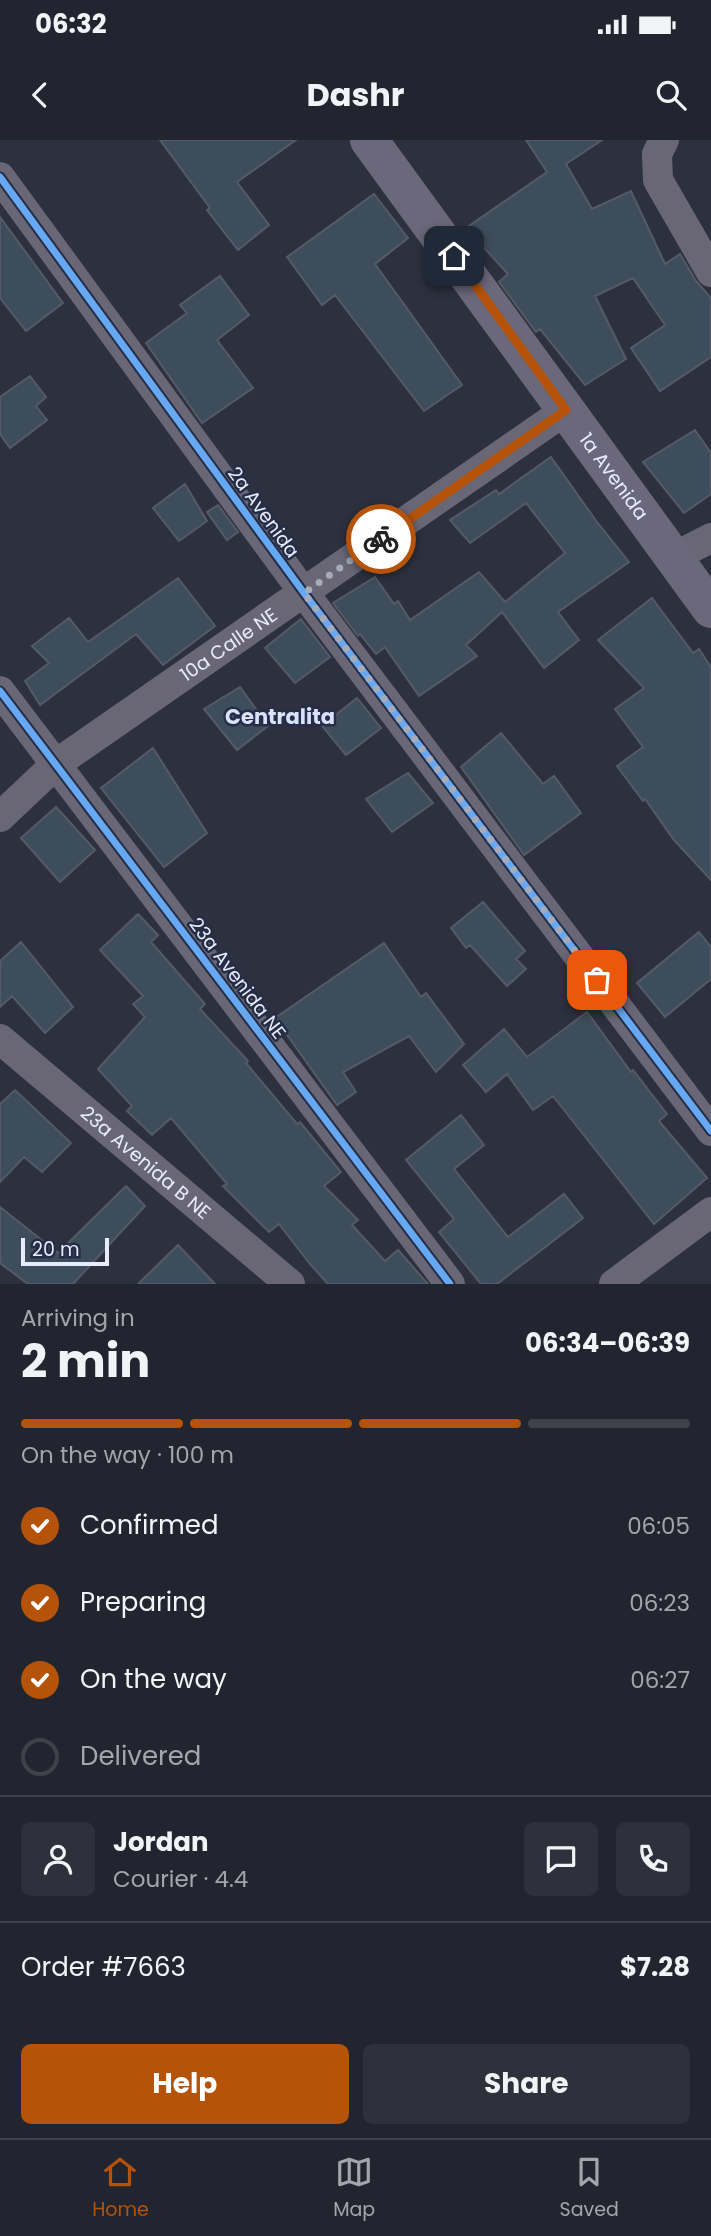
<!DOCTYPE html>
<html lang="en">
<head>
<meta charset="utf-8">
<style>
  :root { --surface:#22252f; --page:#2e313b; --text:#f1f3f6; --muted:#a2a5aa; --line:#3f424b; --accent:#b45309 }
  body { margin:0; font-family:Poppins,sans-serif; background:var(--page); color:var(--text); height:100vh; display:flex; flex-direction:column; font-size:26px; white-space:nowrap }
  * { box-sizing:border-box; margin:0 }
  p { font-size:23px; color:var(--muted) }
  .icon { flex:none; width:38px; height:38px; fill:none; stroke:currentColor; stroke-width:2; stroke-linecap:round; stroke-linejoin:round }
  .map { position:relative; height:1144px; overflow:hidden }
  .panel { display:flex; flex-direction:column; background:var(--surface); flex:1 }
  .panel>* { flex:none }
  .scale { position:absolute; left:21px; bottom:18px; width:88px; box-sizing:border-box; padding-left:7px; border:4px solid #e7ecfd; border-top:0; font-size:19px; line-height:24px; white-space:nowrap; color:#e7ecfd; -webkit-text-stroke:5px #262d46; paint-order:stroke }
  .pin { position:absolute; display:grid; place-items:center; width:60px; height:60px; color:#fff; margin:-30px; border-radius:14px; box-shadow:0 4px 10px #0006 }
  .courier { position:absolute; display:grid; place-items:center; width:70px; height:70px; margin:-35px; border:5px solid #b45309; border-radius:50%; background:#fff; color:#222; box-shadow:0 2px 9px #0007 }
  .head em { font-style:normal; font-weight:700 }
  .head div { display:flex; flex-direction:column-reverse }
  .head { display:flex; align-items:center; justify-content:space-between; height:119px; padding:0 21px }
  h1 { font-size:46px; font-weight:700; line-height:52px }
  .bar { display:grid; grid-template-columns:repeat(4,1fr); gap:10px 7px; align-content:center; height:84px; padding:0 21px }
  .bar i { height:9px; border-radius:5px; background:var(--line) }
  .bar .on { background:var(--accent) }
  .bar p { grid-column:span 4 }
  .line { display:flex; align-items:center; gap:18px; padding:0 21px; border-top:2px solid var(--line) }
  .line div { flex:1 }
  .round { display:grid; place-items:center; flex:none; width:74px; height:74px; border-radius:10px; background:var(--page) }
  ol { padding:0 21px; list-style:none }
  li { display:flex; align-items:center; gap:21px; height:77px }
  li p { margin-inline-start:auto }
  li .icon { padding:7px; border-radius:50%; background:var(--accent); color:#fff; stroke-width:4 }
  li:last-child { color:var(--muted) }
  li i { width:38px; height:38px; border:4px solid var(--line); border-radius:50% }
  .action { display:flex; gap:14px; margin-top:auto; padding:14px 21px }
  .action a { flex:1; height:80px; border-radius:10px; background:var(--accent); color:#fff; font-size:28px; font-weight:700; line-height:80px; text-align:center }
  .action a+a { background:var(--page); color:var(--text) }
  .status { display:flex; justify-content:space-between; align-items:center; height:49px; padding:0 35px; background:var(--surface); direction:ltr }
  .status svg { height:19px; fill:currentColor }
  header { display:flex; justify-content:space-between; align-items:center; height:91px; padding:0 21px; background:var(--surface); font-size:32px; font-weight:700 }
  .dock { display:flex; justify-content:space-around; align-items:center; height:98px; border-top:2px solid var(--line); background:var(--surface); font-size:19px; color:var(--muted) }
  .dock a { display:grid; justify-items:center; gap:4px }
  .dock .on { color:var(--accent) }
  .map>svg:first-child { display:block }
  .building { fill:#3e4d5b; stroke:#545a66; stroke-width:2 }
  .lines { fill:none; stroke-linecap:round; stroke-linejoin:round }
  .street { stroke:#696776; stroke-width:30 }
  .secondary { stroke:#6b687b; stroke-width:38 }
  .cycleway-casing { stroke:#262d46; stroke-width:11 }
  .cycleway { stroke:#66a8f1; stroke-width:7 }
  .done { stroke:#a6abba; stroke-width:7; stroke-dasharray:0 12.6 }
  .route { stroke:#b45309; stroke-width:9 }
  .labels { text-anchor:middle; stroke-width:5; stroke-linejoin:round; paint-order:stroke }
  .street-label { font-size:19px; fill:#e7ecfd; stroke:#262d46 }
  .neighbourhood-label { font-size:21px; font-weight:bold; fill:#d9e2fd; stroke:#262d46 }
</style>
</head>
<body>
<div class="status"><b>06:32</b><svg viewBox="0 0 49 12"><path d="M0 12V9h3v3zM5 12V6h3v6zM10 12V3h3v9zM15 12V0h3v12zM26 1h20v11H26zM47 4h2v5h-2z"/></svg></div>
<header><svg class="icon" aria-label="back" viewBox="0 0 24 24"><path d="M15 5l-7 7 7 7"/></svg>Dashr<svg class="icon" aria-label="search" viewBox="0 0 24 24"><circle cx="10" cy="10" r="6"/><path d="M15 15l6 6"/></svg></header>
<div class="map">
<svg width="711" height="1144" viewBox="0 0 711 1144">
  <rect width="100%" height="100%" fill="#2d313f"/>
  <path class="building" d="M160 0H296L237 42 269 85 238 110 207 70 210 68Z
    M526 0H602L566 24 592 69 631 51 665 124 680 114 696 141 711 158V217L660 251 631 208 665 185 633 138 595 156 626 219 585 245 540 189 536 192 499 142 508 134 466 88 547 32Z
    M374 54 408 98 375 124 462 245 424 271 335 155 322 165 287 117Z
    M0 77 63 163 26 191 0 158Z
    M220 136 249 175 217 200 253 248 202 283 146 203 187 173 180 165Z
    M30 236 46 257 36 266 47 280 10 308 0 294V257Z
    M695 290 711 313V354L684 373 643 322Z
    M551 317 597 382 629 422 558 472 579 500 544 528 502 472 466 505 477 516 419 556 385 507 376 514 360 494 358 496 333 463 375 437 394 464 398 461 410 480 479 432 505 462 565 413 526 363 470 403 450 380 496 350 499 354Z
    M185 344 207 381 179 401 153 368Z
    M218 365 238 392 227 400 207 372Z
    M178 438 215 486 163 525 136 494 40 565 25 541 49 523 32 506 69 478 88 502Z
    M652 458 693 513 699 509 711 527V740L674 700 645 659 643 661 617 626 643 607 615 569 644 548 598 500Z
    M301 479 330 517 295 543 265 508Z
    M240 547 268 586 237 610 204 569Z
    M357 558 381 588 346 615 322 586Z
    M501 593 543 644 554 636 581 673 524 715 461 627Z
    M153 608 207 693 164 727 101 648Z
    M408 633 433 663 392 692 366 659Z
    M56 667 95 710 60 742 21 698Z
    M483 762 525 811 516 819 526 829 507 846 470 805 466 808 451 788Z
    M138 774 158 795 151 802 205 864 200 869 248 921 246 923 297 984 300 982 341 1032 324 1046 358 1080 352 1085 385 1121 398 1110 428 1144H328L310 1124 279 1084 269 1092 223 1046 227 1044 171 978 152 995 127 971 132 966 98 929 145 877 133 864 143 856 100 810Z
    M699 792 711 807V839L665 877 637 843Z
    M21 802 73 867 45 893 12 856 0 867V821Z
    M384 803 421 857 426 853 464 904 436 932 409 896 343 932 356 952 337 965 275 878Z
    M587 872 631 932 633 930 667 974 659 981 707 1038 654 1084 553 956 533 970 507 934 486 952 463 925 504 889 527 917Z
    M15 950 71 1003 42 1032 24 1017 0 1042V964Z
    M461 975 484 1005 454 1029 508 1097 564 1054 583 1078 497 1144H481L439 1092 454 1079 406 1020Z
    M126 1046 145 1066 73 1144H28L0 1123V1067L58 1113Z
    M178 1105 215 1144H138Z"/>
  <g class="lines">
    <g class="street">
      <path d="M664 0 657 14 658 40 711 132"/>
      <path d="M0 37 304 453 711 991"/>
      <path d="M674 417 711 398"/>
      <path d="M0 551 450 1144"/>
      <path id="s1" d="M0 677 56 624 566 270"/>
      <path id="s2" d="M0 899 290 1144"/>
      <path d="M614 1144 711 1072"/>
    </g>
    <path class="secondary" id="s3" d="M369 0 711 469"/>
    <defs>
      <path id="cycleway" d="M0 37 304 453 711 991
        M0 551 450 1144"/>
    </defs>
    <use href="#cycleway" class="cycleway-casing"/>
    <use href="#cycleway" class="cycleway"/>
  </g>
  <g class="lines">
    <path class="done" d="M381 399 304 453 597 840"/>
    <path class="route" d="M381 399 566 270 454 116"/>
  </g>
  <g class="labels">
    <g class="street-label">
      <text dy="7" stroke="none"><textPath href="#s3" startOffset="416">1a Avenida</textPath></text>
      <text transform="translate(264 372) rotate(54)" y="7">2a Avenida</text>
      <text dy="7" stroke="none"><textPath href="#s1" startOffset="287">10a Calle NE</textPath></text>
      <text transform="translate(238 838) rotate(53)" y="7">23a Avenida NE</text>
      <text dy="7" stroke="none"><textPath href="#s2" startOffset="191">23a Avenida B NE</textPath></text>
    </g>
    <g class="neighbourhood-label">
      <text x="280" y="584">Centralita</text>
    </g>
  </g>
</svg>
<div class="scale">20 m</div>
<div class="pin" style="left:597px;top:840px;background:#ea580c"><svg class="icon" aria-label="bag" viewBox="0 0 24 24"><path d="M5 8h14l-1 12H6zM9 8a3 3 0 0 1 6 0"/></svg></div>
<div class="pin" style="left:454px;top:116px;background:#1f2937"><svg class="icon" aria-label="home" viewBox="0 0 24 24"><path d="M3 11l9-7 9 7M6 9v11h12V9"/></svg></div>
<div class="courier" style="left:381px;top:399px"><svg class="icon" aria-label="bike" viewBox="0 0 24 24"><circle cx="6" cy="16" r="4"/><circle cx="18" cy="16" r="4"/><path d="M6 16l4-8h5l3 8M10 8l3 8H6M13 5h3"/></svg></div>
</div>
<section class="panel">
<div class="head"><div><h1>2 min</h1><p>Arriving in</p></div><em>06:34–06:39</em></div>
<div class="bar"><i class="on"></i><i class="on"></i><i class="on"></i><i></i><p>On the way · 100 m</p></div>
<ol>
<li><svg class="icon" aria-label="check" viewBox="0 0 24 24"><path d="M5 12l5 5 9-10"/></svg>Confirmed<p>06:05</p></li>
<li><svg class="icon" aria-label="check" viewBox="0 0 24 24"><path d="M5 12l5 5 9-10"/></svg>Preparing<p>06:23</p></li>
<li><svg class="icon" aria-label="check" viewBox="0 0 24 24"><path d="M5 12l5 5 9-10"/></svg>On the way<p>06:27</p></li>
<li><i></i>Delivered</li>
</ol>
<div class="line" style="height:126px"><a class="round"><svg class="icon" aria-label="person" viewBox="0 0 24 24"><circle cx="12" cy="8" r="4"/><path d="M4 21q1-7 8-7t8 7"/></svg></a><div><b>Jordan</b><p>Courier · 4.4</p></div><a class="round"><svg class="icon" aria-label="chat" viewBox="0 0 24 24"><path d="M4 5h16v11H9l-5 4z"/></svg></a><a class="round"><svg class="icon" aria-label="phone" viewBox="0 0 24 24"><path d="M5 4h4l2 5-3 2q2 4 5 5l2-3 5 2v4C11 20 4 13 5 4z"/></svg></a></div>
<div class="line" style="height:91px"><div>Order #7663</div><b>$7.28</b></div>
<div class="action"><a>Help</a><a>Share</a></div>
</section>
<nav class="dock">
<a class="on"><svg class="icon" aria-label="home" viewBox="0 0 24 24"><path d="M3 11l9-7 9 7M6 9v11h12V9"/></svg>Home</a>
<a><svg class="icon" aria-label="map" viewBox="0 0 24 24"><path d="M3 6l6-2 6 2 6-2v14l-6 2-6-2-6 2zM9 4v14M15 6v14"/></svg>Map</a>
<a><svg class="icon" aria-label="saved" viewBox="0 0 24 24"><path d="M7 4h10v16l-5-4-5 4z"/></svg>Saved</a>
</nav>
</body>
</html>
